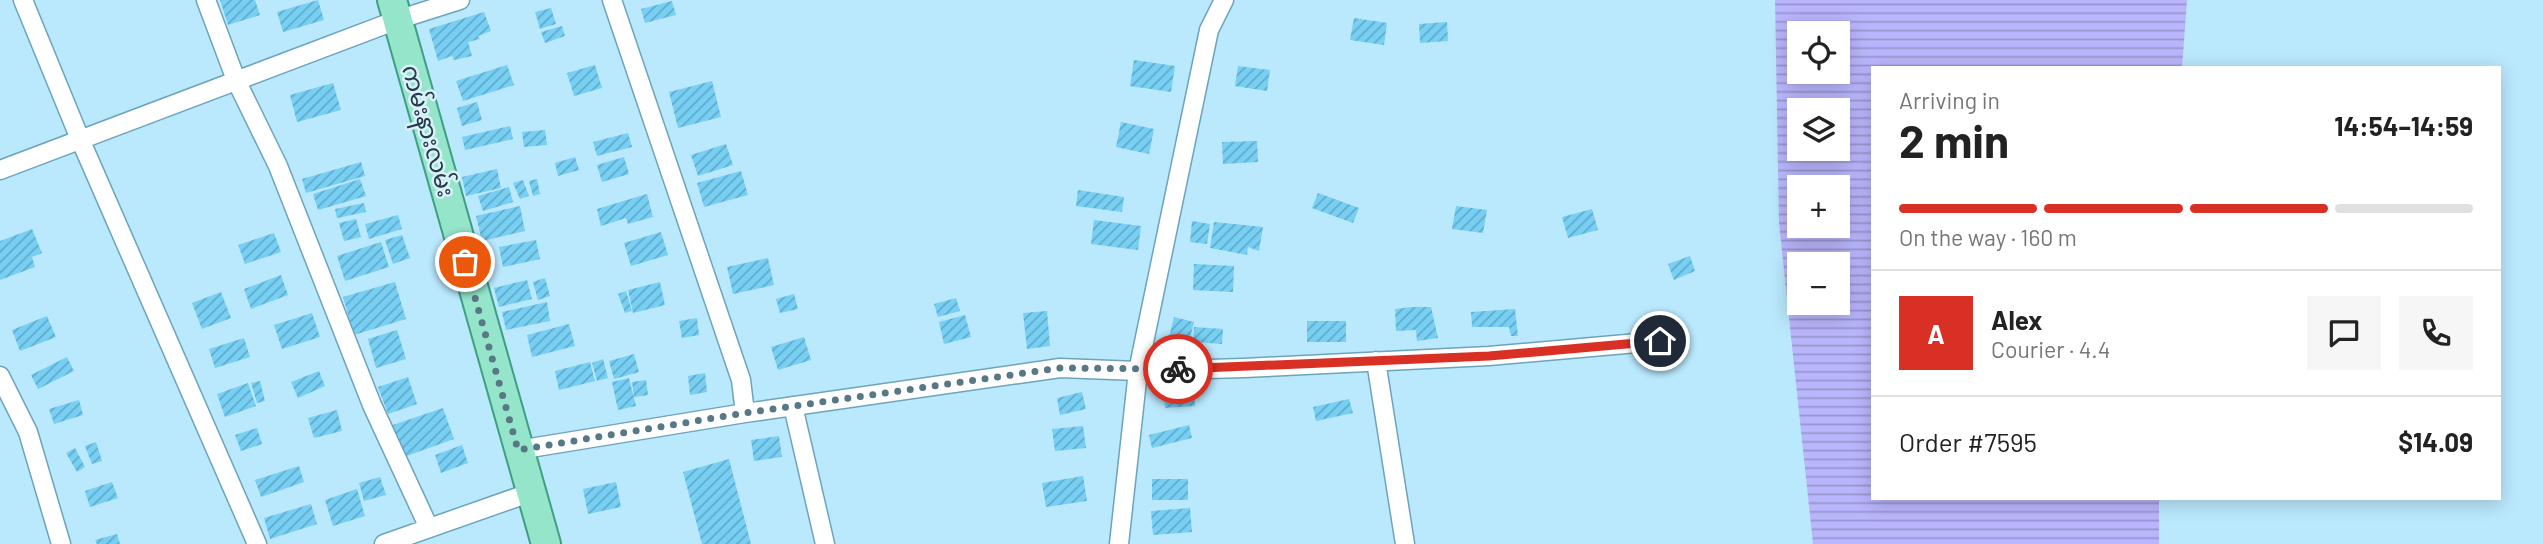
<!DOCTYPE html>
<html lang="en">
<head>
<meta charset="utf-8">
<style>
  :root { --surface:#fff; --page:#f6f6f6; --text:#222; --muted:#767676; --line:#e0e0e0; --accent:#d93025 }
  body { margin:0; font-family:Barlow,"Noto Sans Myanmar",sans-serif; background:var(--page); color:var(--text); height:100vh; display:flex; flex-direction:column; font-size:26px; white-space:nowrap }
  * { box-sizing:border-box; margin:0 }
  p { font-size:23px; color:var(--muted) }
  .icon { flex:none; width:38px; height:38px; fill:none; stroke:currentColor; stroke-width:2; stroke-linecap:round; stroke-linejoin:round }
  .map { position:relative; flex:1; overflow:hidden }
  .panel { position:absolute; left:1871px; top:66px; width:630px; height:434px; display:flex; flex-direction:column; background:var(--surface); border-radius:0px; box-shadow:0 4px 18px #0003 }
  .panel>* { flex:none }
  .buttons { position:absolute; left:1787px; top:21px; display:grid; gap:14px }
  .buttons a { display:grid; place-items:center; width:63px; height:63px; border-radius:0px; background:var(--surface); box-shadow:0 4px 18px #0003; font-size:35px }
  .pin { position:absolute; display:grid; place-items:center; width:60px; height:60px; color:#fff; margin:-30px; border:4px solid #fff; border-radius:50%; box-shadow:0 2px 7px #0007 }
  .courier { position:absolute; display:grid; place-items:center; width:70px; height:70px; margin:-35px; border:5px solid #d93025; border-radius:50%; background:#fff; color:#222; box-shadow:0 2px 9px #0007 }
  .overview em { font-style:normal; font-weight:700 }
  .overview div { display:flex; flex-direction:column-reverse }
  .overview { display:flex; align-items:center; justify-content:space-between; height:119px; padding:0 28px }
  h1 { font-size:46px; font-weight:700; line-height:52px }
  .bar { display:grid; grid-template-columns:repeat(4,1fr); gap:10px 7px; align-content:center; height:84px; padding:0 28px }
  .bar i { height:9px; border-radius:5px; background:var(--line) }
  .bar .on { background:var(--accent) }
  .bar p { grid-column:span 4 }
  .line { display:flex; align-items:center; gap:18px; padding:0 28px; border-top:2px solid var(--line) }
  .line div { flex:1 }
  .round { display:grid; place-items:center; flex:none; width:74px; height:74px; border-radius:0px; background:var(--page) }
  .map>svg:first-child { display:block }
  .water { fill:url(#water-rules); fill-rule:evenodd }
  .building { fill:url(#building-hatch) }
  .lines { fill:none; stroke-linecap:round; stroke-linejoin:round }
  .minor-casing { stroke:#6ba4bc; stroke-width:21 }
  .primary-casing { stroke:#3e9f84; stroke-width:32 }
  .minor { stroke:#fff; stroke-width:18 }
  .primary { stroke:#94e5c9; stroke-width:28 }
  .done { stroke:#587886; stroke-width:7; stroke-dasharray:0 12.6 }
  .route { stroke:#d93025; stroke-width:9 }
  .labels { text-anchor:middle; stroke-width:5; stroke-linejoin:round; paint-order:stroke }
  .street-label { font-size:24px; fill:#243c46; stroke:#dbf1fc }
</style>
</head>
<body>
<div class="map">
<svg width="2543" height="544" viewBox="0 0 2543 544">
  <defs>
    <pattern id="water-rules" width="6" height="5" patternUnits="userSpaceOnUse" patternTransform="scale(1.75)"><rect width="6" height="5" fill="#bab6fd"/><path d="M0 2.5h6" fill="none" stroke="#9795cf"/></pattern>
    <pattern id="building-hatch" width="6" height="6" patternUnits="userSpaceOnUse" patternTransform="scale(1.75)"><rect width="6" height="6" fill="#77d0f4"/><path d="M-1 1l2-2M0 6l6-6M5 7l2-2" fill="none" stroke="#61aac7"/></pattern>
  </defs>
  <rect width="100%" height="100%" fill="#bae8fd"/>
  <path class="water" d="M1775 0H2187L2182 68H1872V499H2159V544H1813L1779 223ZM1799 33H1838V72H1799ZM1799 110H1838V149H1799ZM1799 187H1838V226H1799ZM1799 264H1838V303H1799Z"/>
  <path class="building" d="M220 0H255L260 15 228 25Z
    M318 0 324 20 283 32 277 12Z
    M672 1 676 15 645 23 641 9Z
    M551 8 556 24 540 29 535 12Z
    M484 12 491 31 478 36 480 39 468 42 472 56 454 60 452 56 438 61 429 29Z
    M1354 18 1387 23 1384 45 1350 40Z
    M1447 22 1448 41 1420 43 1419 24Z
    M562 26 565 36 545 43 541 32Z
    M1134 60 1175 66 1171 92 1130 86Z
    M507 65 514 85 463 101 456 81Z
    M595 65 602 88 574 96 567 73Z
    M1238 66 1270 70 1267 91 1235 86Z
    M712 81 721 117 678 128 669 92Z
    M333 83 341 110 297 122 290 95Z
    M477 102 482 120 462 126 457 108Z
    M1121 122 1154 129 1149 154 1116 147Z
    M510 126 513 139 465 150 462 137Z
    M545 130 547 145 524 147 522 132Z
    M628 133 632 147 597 156 593 142Z
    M1257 141 1258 162 1223 164 1222 142Z
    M726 144 733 165 698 176 691 155Z
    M575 157 579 170 558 176 555 163Z
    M624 157 629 174 602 182 597 165Z
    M361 162 365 176 306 193 302 179Z
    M497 169 501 188 466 196 462 177Z
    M741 171 748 195 704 207 697 183Z
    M360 179 366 196 318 210 313 194Z
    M537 179 540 194 533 196 529 181Z
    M523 180 529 196 520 199 513 183Z
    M509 187 513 202 483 211 478 196Z
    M1078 190 1124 197 1122 212 1076 206Z
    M1318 193 1359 208 1353 223 1312 208Z
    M647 194 653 217 628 224 626 218 601 226 597 209Z
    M364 203 366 212 337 218 335 209Z
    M520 206 525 231 482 241 476 216Z
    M1456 206 1487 210 1483 233 1452 229Z
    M1592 209 1598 230 1568 238 1562 217Z
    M398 215 402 229 369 239 365 224Z
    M356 219 361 237 344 241 339 223Z
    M1094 220 1141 226 1138 250 1091 244Z
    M1192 221 1210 224 1207 244 1190 242Z
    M1214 222 1263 227 1259 251 1248 247 1247 255 1210 248Z
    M32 229 42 253 32 257 35 267 0 280V241Z
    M661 232 668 255 631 266 624 243Z
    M274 233 281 252 245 264 238 245Z
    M402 235 410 258 393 264 385 240Z
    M536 240 540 259 503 267 499 247Z
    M381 242 389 267 345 281 337 256Z
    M1690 256 1695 271 1674 280 1668 264Z
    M768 258 774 285 733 294 727 267Z
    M1194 264 1234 266 1233 292 1193 290Z
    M281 275 288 295 251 309 244 289Z
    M545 278 550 296 538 300 533 282Z
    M527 280 532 299 499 307 494 288Z
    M395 282 406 319 354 335 343 297Z
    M660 282 665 305 633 313 628 290Z
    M626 291 632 311 625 313 618 294Z
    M221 292 231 318 202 329 192 303Z
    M794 294 798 309 780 313 776 299Z
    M956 298 960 311 938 317 934 304Z
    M547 302 550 321 506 330 502 312Z
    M1412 307H1431L1438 338 1417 341 1416 330 1396 331 1395 309Z
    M1515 309 1518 336H1511L1509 327H1472L1471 312Z
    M1047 311 1050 346 1027 349 1023 313Z
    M312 313 320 337 282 349 274 325Z
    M965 315 971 337 944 344 939 322Z
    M47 316 56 337 20 351 12 330Z
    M1174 317 1194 322 1185 359 1165 354Z
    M697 318 699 335 682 338 679 321Z
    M1307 321H1346V342H1307Z
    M569 324 575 346 532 357 527 335Z
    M1194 327 1223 329 1222 344 1193 342Z
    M397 330 406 359 376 368 368 339Z
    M804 337 811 360 778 370 771 347Z
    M244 338 250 357 215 368 209 349Z
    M634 354 639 372 614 379 609 361Z
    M67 357 74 371 38 389 31 375Z
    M603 359 608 378 597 381 592 363Z
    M590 362 595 381 559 390 555 371Z
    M319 371 325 386 298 398 291 382Z
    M705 373 707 392 690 395 688 376Z
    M408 377 417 404 388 414 378 387Z
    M629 378 636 406 618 410 612 382Z
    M646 380 648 395 634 397 632 382Z
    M260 381 265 401 257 403 251 383Z
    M248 383 256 406 225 417 217 394Z
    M1194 389 1195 406 1165 408 1164 391Z
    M1082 392 1086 409 1060 415 1057 398Z
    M1349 399 1353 413 1316 421 1313 407Z
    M79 400 83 415 54 424 49 409Z
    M443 408 454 439 401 458 390 426Z
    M337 410 342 431 314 438 308 418Z
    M1189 425 1192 438 1152 448 1149 435Z
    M1083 426 1086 448 1055 451 1052 429Z
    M257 428 262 444 241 451 235 435Z
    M779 436 782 457 754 461 751 440Z
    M96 442 102 461 92 464 85 446Z
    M462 445 468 463 441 473 435 455Z
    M75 448 85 467 77 472 66 453Z
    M729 459 751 544H702L683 472Z
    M299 466 304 482 261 497 255 480Z
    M1083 476 1087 501 1046 507 1042 483Z
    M380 477 386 495 364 501 359 483Z
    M1152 479H1188V500H1152Z
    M112 482 118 498 90 507 85 491Z
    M616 482 621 507 588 514 583 489Z
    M357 489 365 516 333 526 325 500Z
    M311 504 317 524 270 539 264 518Z
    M1190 508 1192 532 1153 535 1151 511Z
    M117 534 120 544H97L95 540Z"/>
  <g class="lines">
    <defs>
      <path id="minor" d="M23 0 80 139 257 544
        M206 0 236 80 278 166 372 405 429 528
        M612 0 741 380 745 413
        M0 170 397 20 460 0
        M1376 361 1405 544
        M0 376 28 432 61 544
        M793 406 825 544
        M518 450 745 413 1060 368 1138 371 1244 368 1489 356 1660 341
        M384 544 532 492
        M1119 544 1138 371 1209 30 1224 0"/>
      <path id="primary" d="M392 0 546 544"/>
    </defs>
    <use href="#minor" class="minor-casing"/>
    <use href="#primary" class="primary-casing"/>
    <use href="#minor" class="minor"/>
    <use href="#primary" class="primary"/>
  </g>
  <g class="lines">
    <path class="done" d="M465 262 518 450 745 413 1060 368 1178 369"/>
    <path class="route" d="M1178 369 1489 356 1660 341"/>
  </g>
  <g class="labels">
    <g class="street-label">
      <text transform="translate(428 131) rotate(74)" y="8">ကမ်းနားလမ်း</text>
    </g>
  </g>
</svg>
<div class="buttons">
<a><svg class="icon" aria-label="locate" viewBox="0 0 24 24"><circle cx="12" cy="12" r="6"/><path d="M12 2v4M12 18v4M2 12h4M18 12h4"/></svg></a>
<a><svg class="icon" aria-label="layers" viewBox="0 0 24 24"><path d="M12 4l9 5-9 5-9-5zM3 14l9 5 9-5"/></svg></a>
<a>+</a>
<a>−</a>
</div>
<div class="pin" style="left:465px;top:262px;background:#ea580c"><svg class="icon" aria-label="bag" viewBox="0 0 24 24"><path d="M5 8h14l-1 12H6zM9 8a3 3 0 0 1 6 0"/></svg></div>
<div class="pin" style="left:1660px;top:341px;background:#1f2937"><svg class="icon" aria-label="home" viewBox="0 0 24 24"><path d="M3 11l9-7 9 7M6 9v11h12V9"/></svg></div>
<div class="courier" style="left:1178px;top:369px"><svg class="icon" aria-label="bike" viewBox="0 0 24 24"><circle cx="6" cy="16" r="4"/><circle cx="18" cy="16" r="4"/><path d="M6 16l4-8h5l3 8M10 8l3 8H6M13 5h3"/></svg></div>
<section class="panel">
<div class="overview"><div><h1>2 min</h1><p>Arriving in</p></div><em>14:54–14:59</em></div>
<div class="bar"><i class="on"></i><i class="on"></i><i class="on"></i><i></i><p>On the way · 160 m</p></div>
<div class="line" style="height:126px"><b class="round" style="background:var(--accent);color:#fff">A</b><div><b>Alex</b><p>Courier · 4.4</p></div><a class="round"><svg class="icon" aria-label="chat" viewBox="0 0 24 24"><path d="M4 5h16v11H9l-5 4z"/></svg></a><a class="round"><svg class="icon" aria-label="phone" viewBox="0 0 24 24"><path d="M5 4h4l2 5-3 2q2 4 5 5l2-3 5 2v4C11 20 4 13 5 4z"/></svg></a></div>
<div class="line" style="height:91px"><div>Order #7595</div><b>$14.09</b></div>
</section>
</div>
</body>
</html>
